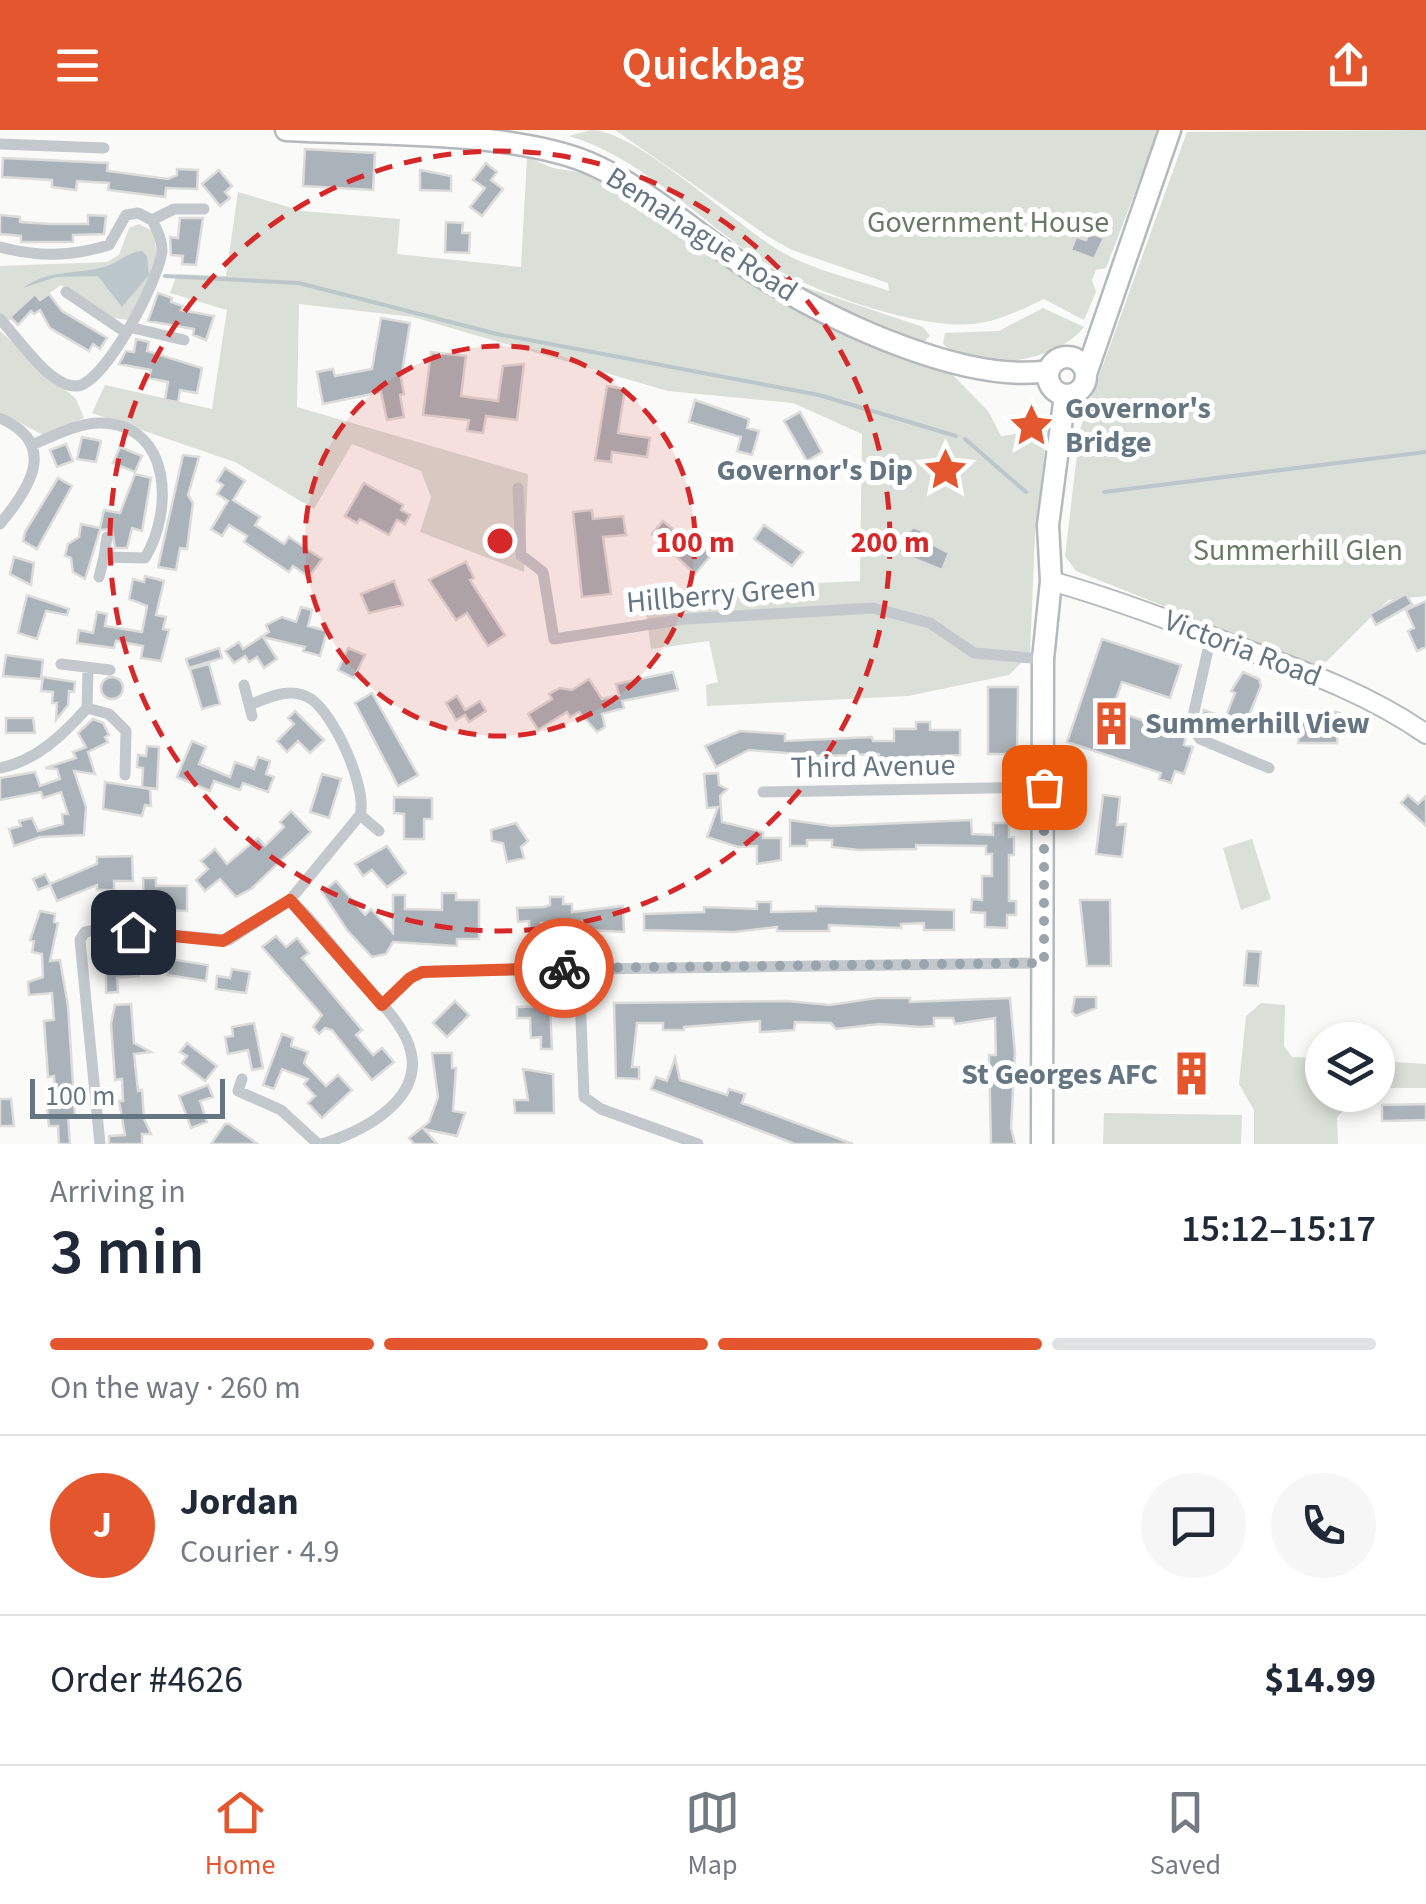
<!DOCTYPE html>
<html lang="en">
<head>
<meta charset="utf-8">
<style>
  :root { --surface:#fff; --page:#f6f6f7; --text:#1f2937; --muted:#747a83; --line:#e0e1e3; --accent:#e4572e }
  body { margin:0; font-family:"Source Sans 3",sans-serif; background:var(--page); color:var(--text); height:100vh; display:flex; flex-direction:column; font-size:38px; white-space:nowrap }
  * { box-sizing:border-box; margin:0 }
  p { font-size:32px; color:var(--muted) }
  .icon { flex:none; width:55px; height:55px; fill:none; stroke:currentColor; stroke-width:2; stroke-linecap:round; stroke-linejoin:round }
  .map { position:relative; height:1014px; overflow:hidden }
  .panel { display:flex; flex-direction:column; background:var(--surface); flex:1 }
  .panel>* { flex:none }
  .fabs { position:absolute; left:1305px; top:892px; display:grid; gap:20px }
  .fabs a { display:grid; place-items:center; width:90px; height:90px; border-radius:50%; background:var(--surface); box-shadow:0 5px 15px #0003; font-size:50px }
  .scale { position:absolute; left:30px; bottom:25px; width:195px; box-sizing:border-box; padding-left:10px; border:5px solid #657683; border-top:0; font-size:28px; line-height:35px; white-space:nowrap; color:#657683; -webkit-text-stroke:8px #fff; paint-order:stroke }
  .pin { position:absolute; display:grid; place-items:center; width:85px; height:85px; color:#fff; margin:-42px; border-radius:20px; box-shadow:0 5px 15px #0006 }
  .courier { position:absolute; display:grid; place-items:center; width:100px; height:100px; margin:-50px; border:8px solid #e4572e; border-radius:50%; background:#fff; color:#222; box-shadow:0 2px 12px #0007 }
  .summary em { font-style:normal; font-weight:600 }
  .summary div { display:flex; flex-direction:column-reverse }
  .summary { display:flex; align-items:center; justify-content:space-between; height:170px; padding:0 50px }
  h1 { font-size:65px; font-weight:600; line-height:75px }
  .bar { display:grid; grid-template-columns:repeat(4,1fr); gap:15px 10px; align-content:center; height:120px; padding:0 50px }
  .bar i { height:12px; border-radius:8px; background:var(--line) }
  .bar .selected { background:var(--accent) }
  .bar p { grid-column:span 4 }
  .line { display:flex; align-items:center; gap:25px; padding:0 50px; border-top:2px solid var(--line) }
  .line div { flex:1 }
  .round { display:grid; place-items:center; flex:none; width:105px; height:105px; border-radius:52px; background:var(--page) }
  header { display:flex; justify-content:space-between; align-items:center; height:130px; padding:0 50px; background:var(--accent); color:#fff; font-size:45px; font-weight:600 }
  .tabs { display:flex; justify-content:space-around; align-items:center; height:140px; border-top:2px solid var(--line); background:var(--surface); font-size:28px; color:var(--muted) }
  .tabs a { display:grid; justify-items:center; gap:5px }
  .tabs .selected { color:var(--accent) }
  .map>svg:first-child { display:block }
  .green { fill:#dadfd7 }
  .water { fill:#bbc7cb }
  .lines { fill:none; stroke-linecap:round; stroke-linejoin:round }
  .stream { stroke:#bbc7cb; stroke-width:4 }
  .building { fill:#aab3b9; stroke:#dcdcda; stroke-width:2.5 }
  .primary-casing { stroke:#b5babe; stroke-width:22 }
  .trunk-casing { stroke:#b4b9bd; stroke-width:25 }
  .minor { stroke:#c3c8cc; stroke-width:11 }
  .primary { stroke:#fff; stroke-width:18 }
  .trunk { stroke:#fff; stroke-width:20 }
  .done { stroke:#99a4ac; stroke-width:10; stroke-dasharray:0 18 }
  .route { stroke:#e4572e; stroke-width:12 }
  .ring { fill:none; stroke:#d62828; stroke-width:5; stroke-dasharray:18 12 }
  .labels { text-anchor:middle; stroke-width:10; stroke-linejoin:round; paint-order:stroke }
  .park-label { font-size:30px; fill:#687a64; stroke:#fff }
  .street-label { font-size:30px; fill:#657683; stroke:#fff }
  .poi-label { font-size:30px; font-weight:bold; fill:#657683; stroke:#fff; text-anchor:start }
  .centre { fill:#d62828; stroke:#fff; stroke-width:5 }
  .ring-label { font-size:30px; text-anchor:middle; font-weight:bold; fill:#d62828; stroke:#fff; stroke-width:10; stroke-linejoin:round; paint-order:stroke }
</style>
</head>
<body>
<header><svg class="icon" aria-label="menu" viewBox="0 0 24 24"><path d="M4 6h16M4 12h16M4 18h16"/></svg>Quickbag<svg class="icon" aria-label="share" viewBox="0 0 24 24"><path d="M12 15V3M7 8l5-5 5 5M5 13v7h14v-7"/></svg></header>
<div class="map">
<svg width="1426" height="1014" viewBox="0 0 1426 1014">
  <rect width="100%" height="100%" fill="#fafaf8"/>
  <path class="green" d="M591 0C636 0 736 95 780 121 812 140 854 149 889 161L888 153 792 120 769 107 615 0H1159L1106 138 1096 140 1092 150 1096 162 1084 190 1044 169C1021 180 997 192 972 194 912 199 797 157 748 122 693 83 635 25 569 6Z
    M1426 0V466L1388 470 1320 538 1076 441 1065 426 1080 299 1187 2Z
    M527 27 553 38 590 44 626 64 743 149 945 237 988 281 1001 306 1047 300 1035 405 1030 524 1009 545 908 566 707 576 706 555 718 552 709 511 651 519 643 461 860 451 862 304 793 273 668 261 413 187 299 174 297 277 528 344 524 442 420 402 431 367 421 341 352 314 314 379 235 332 92 283 105 255 212 279 227 180 170 163 177 144 226 146 238 62 302 81 400 89 397 124 521 137Z
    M139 94 154 102 157 130 130 190 113 188 61 155 0 197V136L107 132 119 125 129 98Z
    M786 151 923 197 930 206 924 212 783 154Z
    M1043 178 1084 197C1057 232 976 245 943 214L945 203 999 201Z
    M0 201 76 269 84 288 43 305 0 282Z
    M1252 709 1271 769 1241 780 1223 718Z
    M1261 873 1285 875 1284 916 1292 927 1322 928V965H1374L1349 975 1337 987 1338 1014H1254V980L1239 954 1246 886Z
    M1378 931 1426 934V958H1391L1378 964Z
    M1104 983 1242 985 1241 1014H1103Z"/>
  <path class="water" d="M142 121 147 126 149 145 122 177 98 146 56 147 23 158C49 139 75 145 104 137 119 133 127 122 142 121Z"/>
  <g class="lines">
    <path class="stream" d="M165 146 299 153 497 204 819 265 956 306
      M965 309 1026 362
      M1104 362 1426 322"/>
  </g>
  <path class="building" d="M305 19 375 23 373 60 303 56Z
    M3 28 108 33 107 41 168 49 177 45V39L198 40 197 59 166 58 165 67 108 60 109 53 77 51 76 60 52 57V50L2 47Z
    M486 33 497 42 491 50 503 59 482 86 470 77 485 58 473 50Z
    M219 40 232 56 225 62 230 68 220 76 202 54Z
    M420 40 451 46V61L420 60Z
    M0 85 20 87V92L51 94H88V85L106 86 104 104 73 105V112H21V106L0 104Z
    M180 88H203L196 135 182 134 183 126 171 125 170 107 178 108Z
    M446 92 463 93 462 103H470L469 123 445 122Z
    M1089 103 1104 108 1094 129 1071 120 1076 107 1086 110Z
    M158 163 172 168 171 172 183 176 181 180 214 186 206 210 193 205 194 199 148 191Z
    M35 164 40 170 49 164 62 181 107 208 100 219 93 214 89 221 50 198 40 180 34 184 31 181 18 195 10 187Z
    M381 188 410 193 401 248 404 264 400 265 404 287 387 290 381 262 323 274 317 242 333 239 335 246 372 239Z
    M136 209 149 212 147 221 202 238 197 263 180 260 178 272 165 270 168 252 149 248 151 240 119 234 126 221 134 222Z
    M431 222 466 226 461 266 498 271 503 236 524 234 517 290 486 286 483 303 467 301 469 290 423 285Z
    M607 256 625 259 618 303 650 308 647 327 612 322 611 332 595 330Z
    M695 270 749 289 747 298 759 301 752 325 737 321 741 307 689 292Z
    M800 282 822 322 807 331 784 291Z
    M82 307 101 311 96 332 77 329Z
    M66 314 73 331 57 337 50 320Z
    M120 317 142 326 135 342 113 333Z
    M183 325 199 327 188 365 193 373 187 419 180 418 176 440 158 437Z
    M225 338 245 351 233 370 260 387 255 395 284 414 289 407 322 429 309 447 293 436 289 442 244 412 247 406 229 395 222 406 211 399 228 371 217 364 223 355 217 351Z
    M135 344 151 348 142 401 132 398 127 418H115L112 399 100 400 85 449 73 442 71 428 65 426 68 414 79 407 81 394 100 398 104 380 120 383Z
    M58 348 72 356 37 419 23 411 25 402Z
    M364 353 403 375 401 380 410 385 405 394 397 390 389 405 360 389 357 393 345 386Z
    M592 380 593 389 623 386 626 405 603 407 611 464 582 467 573 382Z
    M663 391 696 418 700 413 713 423 695 444 652 404Z
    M764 395 803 422 792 436 754 409Z
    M913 397 923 401 920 408 949 423 942 440 885 417 891 401 905 407Z
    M14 427 34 433 31 455 10 444Z
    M466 432 474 448 470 450 505 505 488 516 467 483 456 490 429 450Z
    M145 446 164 451 156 485 166 487 163 499 169 500 161 531 141 528 143 516 116 511 114 518 77 513 79 500 93 503 97 482 107 484 105 496 142 502 147 476 129 469 133 449 144 452Z
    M394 451 403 475 369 483 361 464Z
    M1406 464 1412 474 1376 495 1370 484Z
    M27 465 69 479 67 485 46 481 37 509 18 503Z
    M1426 471V517L1417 521 1408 501 1414 498 1406 480Z
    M301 477 312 480 308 496 327 501 320 526 303 521 305 517 263 507 277 529 264 538 257 527 249 532 245 526 234 533 225 521 239 512 243 519 269 502 266 495 282 487 296 492Z
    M1102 509 1181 535 1170 568 1122 552 1112 580 1186 605 1184 615 1193 617 1184 644 1175 641 1171 653 1159 649 1161 643 1067 612Z
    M219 518 222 528 189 538 186 529Z
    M348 518 365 525 354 548 338 540Z
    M6 525 43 530 41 549 3 546Z
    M209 534 220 574 202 579 190 539Z
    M673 542 678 560 622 571 624 578 602 584 605 597 597 602 579 582 570 587 567 582 538 600 528 584 552 569 549 564 560 558 572 560 589 549 602 569 619 565 616 554Z
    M1243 542 1259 549 1261 556 1247 590 1241 592 1226 586 1235 563 1231 561Z
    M101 558a11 11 0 1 1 22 0a11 11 0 1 1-22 0Z
    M43 547 75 552 74 562 69 561 68 575 56 590 57 573H52L53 562 41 561Z
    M988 557H1018L1017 624H988Z
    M372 563 418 645 398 656 355 573Z
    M457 566 465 580 480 571 486 581 469 592 465 585 456 590 446 573Z
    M1322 579 1340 583 1337 613H1298L1302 583 1321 585Z
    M1204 580 1226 588 1222 601 1201 593Z
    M295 581 324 610 310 623 298 611 287 622 277 611 294 594 288 588Z
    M6 588H33L35 603H6Z
    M93 589 103 593 109 605 105 607 108 612 88 622 95 644 74 641 86 677 84 705 40 707 14 716 9 699 21 696 19 691 32 688 38 701 63 694 62 684H68L61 662 43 668 41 662 0 670V648L35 642 40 656 60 649 57 639 45 638 76 628 73 622 86 617 78 603Z
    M916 592H930V600H960V625L879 629V624L821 626 749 620 716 637 705 616 740 601 785 604V611L872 607 873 611H894V599H916Z
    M192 611 206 617 199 634 230 647 235 632 254 639 258 627 270 631 266 644 274 647 268 662 243 653 240 660 214 651 210 661 177 647Z
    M147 616 159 617 157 659 142 657 143 638 137 637 138 625 146 626Z
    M718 643 719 655 727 659 720 666 722 692 763 702V708H781V730L757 734V716L738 717 707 707 718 677 707 678 704 644Z
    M322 644 341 649 329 688 310 682Z
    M105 652 150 659 151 676 145 675 142 686 103 679Z
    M1103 665 1120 667 1117 695 1126 694 1122 727 1096 724Z
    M1408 665 1418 674 1426 666V696L1401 673Z
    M394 667 432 668V689H424V709H404V684L394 683Z
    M291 681 311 702 251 759 236 767 220 749 205 761 196 750 208 739 201 731 215 719 227 734 258 708 265 716 284 697 280 692Z
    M790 690 832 696 971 690 972 704 993 705V693H1009V707H1014V725H1009V771H1016V785H1007V798L985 797V783L971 782 972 769 982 770V746H992V724H986V716L916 715V719L859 720 832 717V710H807V716H790Z
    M516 693 528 711 521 717 524 728 507 732 503 713 492 711 491 700Z
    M387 716 406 743 387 757 372 740 363 746 355 734Z
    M132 726 133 751H114V760H97V755L57 771 50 755 38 760 33 749 45 744 50 754 97 734V727Z
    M143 748H156V756H187V781L144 779Z
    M336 751 365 785 371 779 393 803V765H405V779L442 780V763H456V770H479V809H457V816L393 812 386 824 372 827 347 800 322 762Z
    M550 767H563V774H572V782L623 776 624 802 588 800 587 792 541 793 542 805 530 806 529 791 518 792 517 778 544 777 550 775Z
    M1080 770H1110L1111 836H1087Z
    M757 772H771V782L816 781V776L954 780V800H924V793L901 794V798L829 795V801H777V797L734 802 644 800V784L704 782V777L757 779Z
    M40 781 55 784 54 792 58 793 50 831 60 830 68 876 75 986 68 987 70 1014H59L58 996H49L47 977 56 976 54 946 48 947 44 891 54 890 52 863 29 865 28 852 43 847 42 824 32 822 34 811 30 810Z
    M276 806 286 817 297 808 309 823 302 828 362 900 356 905 373 925 382 918 394 932 372 950 332 900 325 898 319 904 313 897 322 885 262 817Z
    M1247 821 1261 822 1258 856 1244 855Z
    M124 822 125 836 138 835 139 846 117 848 118 862 106 863V823Z
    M170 829 208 835 206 851 167 845Z
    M232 839 250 842 246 863 216 859 217 846 230 848Z
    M1075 867H1096V878L1076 886 1072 882Z
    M877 868H910V872L1010 868 1015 923 1011 998 1015 1014H991L989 925H996L995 888 955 894 953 888H934V896L921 897 880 894 836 899 831 893 795 892 794 900 760 902V891L684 897V900H663V893H637L632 937H639V949L616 948 614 873 787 871 830 875Z
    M455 871 469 885 447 907 433 893Z
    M131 874 134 913 151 922 134 924 138 961 142 960 144 989 151 1004H142V1014H109V1006L125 1005 119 971H123L122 949 115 950 111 894 115 875Z
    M550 876 552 919H541V907L531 908 530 888H517V877Z
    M254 893 263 938 252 940 248 920 228 924 225 907 233 906 232 897Z
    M282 904 293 908 291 916 308 922 304 933 326 956 338 945 352 960 322 988 308 973 315 966 304 954 308 949 282 939 274 959 263 955Z
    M187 913 217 936 205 951 182 933 187 926 180 922Z
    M432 923H452V938H456L453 981 465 983 457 1006 424 999 437 1014H414L409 1008 429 992 438 967Z
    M675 928 680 950 727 965 729 959 745 964 742 973 853 1014H795L651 959 656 947 667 951Z
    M1175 932 1207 933V956L1175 955Z
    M523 939 553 944 554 983H515L514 970H528Z
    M208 955 213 967 200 971 207 992 191 998 179 966Z
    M0 969H11L14 996H0Z
    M1426 974V990L1382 991V975Z
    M225 994H229L258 1014H211Z"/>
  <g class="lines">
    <defs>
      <path id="primary" d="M1051 451C1115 469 1177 493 1239 517 1304 541 1369 564 1426 604"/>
      <path id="trunk" d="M286 0C374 5 507 0 587 32 655 61 707 115 770 152 839 194 967 254 1048 241
        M1048 246a19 19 0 1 1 38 0a19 19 0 1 1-38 0Z
        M1086 244 1170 0
        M1042 1014 1043 529 1051 451 1048 395 1065 265"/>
    </defs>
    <use href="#primary" class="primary-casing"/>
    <use href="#trunk" class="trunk-casing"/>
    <path class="minor" d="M0 14 104 18
      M152 90 174 79H204
      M0 117C39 127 70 127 109 115L126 85 138 83 152 90C157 100 162 109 162 120 160 149 102 260 74 256 47 253 18 208 0 189
      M66 162 125 202
      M133 198 184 210
      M0 288C59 314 30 358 0 394
      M32 315C53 306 77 293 100 293 173 294 173 382 145 428L104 427 107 407
      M518 358 521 425 543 442 554 509 685 489 873 478 930 493 974 523 1043 529
      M99 447 104 427
      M1211 506 1191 595 1200 609 1269 638
      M61 534 110 540
      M244 555 252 586
      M87 578 88 539
      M0 638C36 631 63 605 87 578L109 584 126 601 125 645
      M763 662 1044 657
      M360 685 379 701
      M290 770C316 792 335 821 357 846 373 865 395 885 406 908 433 965 367 1000 322 1014
      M579 837 584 967 601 979 698 1014
      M382 875 415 844 436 841 1044 833
      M242 949 238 961 281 980 318 1014
      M100 1014 80 810 85 802 103 799 229 810 290 770 360 685C368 659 334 584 311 569 291 556 269 567 250 575"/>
    <use href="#primary" class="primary"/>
    <use href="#trunk" class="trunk"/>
  </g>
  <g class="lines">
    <path class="done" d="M564 838 1044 833V657"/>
    <path class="route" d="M133 802 223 811 290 770 382 875 410 848 422 842 564 838"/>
  </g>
  <circle cx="500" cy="411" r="195" fill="#d62828" fill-opacity=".12"/>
  <g class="ring">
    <circle cx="500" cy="411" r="195"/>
    <circle cx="500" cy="411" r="390"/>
  </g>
  <defs>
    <symbol id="sight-bare" viewBox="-9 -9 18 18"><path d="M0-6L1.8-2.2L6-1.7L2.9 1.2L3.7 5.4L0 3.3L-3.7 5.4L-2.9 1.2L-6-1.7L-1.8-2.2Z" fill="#e4572e" stroke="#fff" stroke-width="2.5" paint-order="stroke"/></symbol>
    <symbol id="building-bare" viewBox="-9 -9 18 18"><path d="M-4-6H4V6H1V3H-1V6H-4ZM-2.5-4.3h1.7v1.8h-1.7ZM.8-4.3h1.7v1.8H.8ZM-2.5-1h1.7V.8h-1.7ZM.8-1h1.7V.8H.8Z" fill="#e4572e" stroke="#fff" stroke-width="2.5" paint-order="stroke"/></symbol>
  </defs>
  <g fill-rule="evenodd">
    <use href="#sight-bare" x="1000" y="264" width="63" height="63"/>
    <use href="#sight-bare" x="914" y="308" width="63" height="63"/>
    <use href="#building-bare" x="1080" y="562" width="63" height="63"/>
    <use href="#building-bare" x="1160" y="912" width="63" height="63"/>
  </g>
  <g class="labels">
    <g class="park-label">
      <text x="988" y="102">Government House</text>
      <text x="1298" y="430">Summerhill Glen</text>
    </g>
    <g class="street-label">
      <text transform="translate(702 104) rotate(33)" y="10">Bemahague Road</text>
      <text transform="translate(721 464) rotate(-5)" y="10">Hillberry Green</text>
      <text transform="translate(1243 518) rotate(21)" y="10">Victoria Road</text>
      <text transform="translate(873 636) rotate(-1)" y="10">Third Avenue</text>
    </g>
    <g class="poi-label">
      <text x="1065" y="288">Governor's<tspan x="1065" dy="34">Bridge</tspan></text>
      <text x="913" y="350" text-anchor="end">Governor's Dip</text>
      <text x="1145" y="603">Summerhill View</text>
      <text x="1158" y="954" text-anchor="end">St Georges AFC</text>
    </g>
  </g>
  <circle cx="500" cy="411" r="15" class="centre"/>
  <g class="ring-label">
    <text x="695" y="422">100 m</text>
    <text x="890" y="422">200 m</text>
  </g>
</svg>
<div class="fabs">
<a><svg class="icon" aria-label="layers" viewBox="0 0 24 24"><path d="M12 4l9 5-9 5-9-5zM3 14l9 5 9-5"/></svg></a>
</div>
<div class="scale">100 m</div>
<div class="pin" style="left:1044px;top:657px;background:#ea580c"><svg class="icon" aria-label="bag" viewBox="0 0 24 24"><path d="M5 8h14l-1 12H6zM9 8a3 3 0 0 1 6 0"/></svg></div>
<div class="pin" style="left:133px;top:802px;background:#1f2937"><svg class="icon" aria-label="home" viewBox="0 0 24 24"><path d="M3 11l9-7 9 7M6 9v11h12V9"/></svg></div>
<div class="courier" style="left:564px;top:838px"><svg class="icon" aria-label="bike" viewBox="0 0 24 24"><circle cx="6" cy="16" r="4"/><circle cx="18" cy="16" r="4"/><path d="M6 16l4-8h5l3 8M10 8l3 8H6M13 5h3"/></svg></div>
</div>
<section class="panel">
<div class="summary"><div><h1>3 min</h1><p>Arriving in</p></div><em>15:12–15:17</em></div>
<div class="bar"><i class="selected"></i><i class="selected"></i><i class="selected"></i><i></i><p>On the way · 260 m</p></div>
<div class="line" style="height:180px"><b class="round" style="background:var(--accent);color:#fff">J</b><div><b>Jordan</b><p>Courier · 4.9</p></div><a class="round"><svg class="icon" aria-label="chat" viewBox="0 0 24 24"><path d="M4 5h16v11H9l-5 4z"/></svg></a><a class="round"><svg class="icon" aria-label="phone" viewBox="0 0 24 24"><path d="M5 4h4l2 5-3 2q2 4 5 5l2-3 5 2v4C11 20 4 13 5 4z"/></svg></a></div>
<div class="line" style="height:130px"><div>Order #4626</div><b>$14.99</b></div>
</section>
<nav class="tabs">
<a class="selected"><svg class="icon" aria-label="home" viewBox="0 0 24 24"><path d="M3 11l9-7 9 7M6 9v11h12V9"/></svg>Home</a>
<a><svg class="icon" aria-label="map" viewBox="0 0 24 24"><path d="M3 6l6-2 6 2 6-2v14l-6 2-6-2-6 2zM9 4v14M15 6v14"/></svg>Map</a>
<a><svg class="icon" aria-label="saved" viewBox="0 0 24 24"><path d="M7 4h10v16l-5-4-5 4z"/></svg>Saved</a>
</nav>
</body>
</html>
